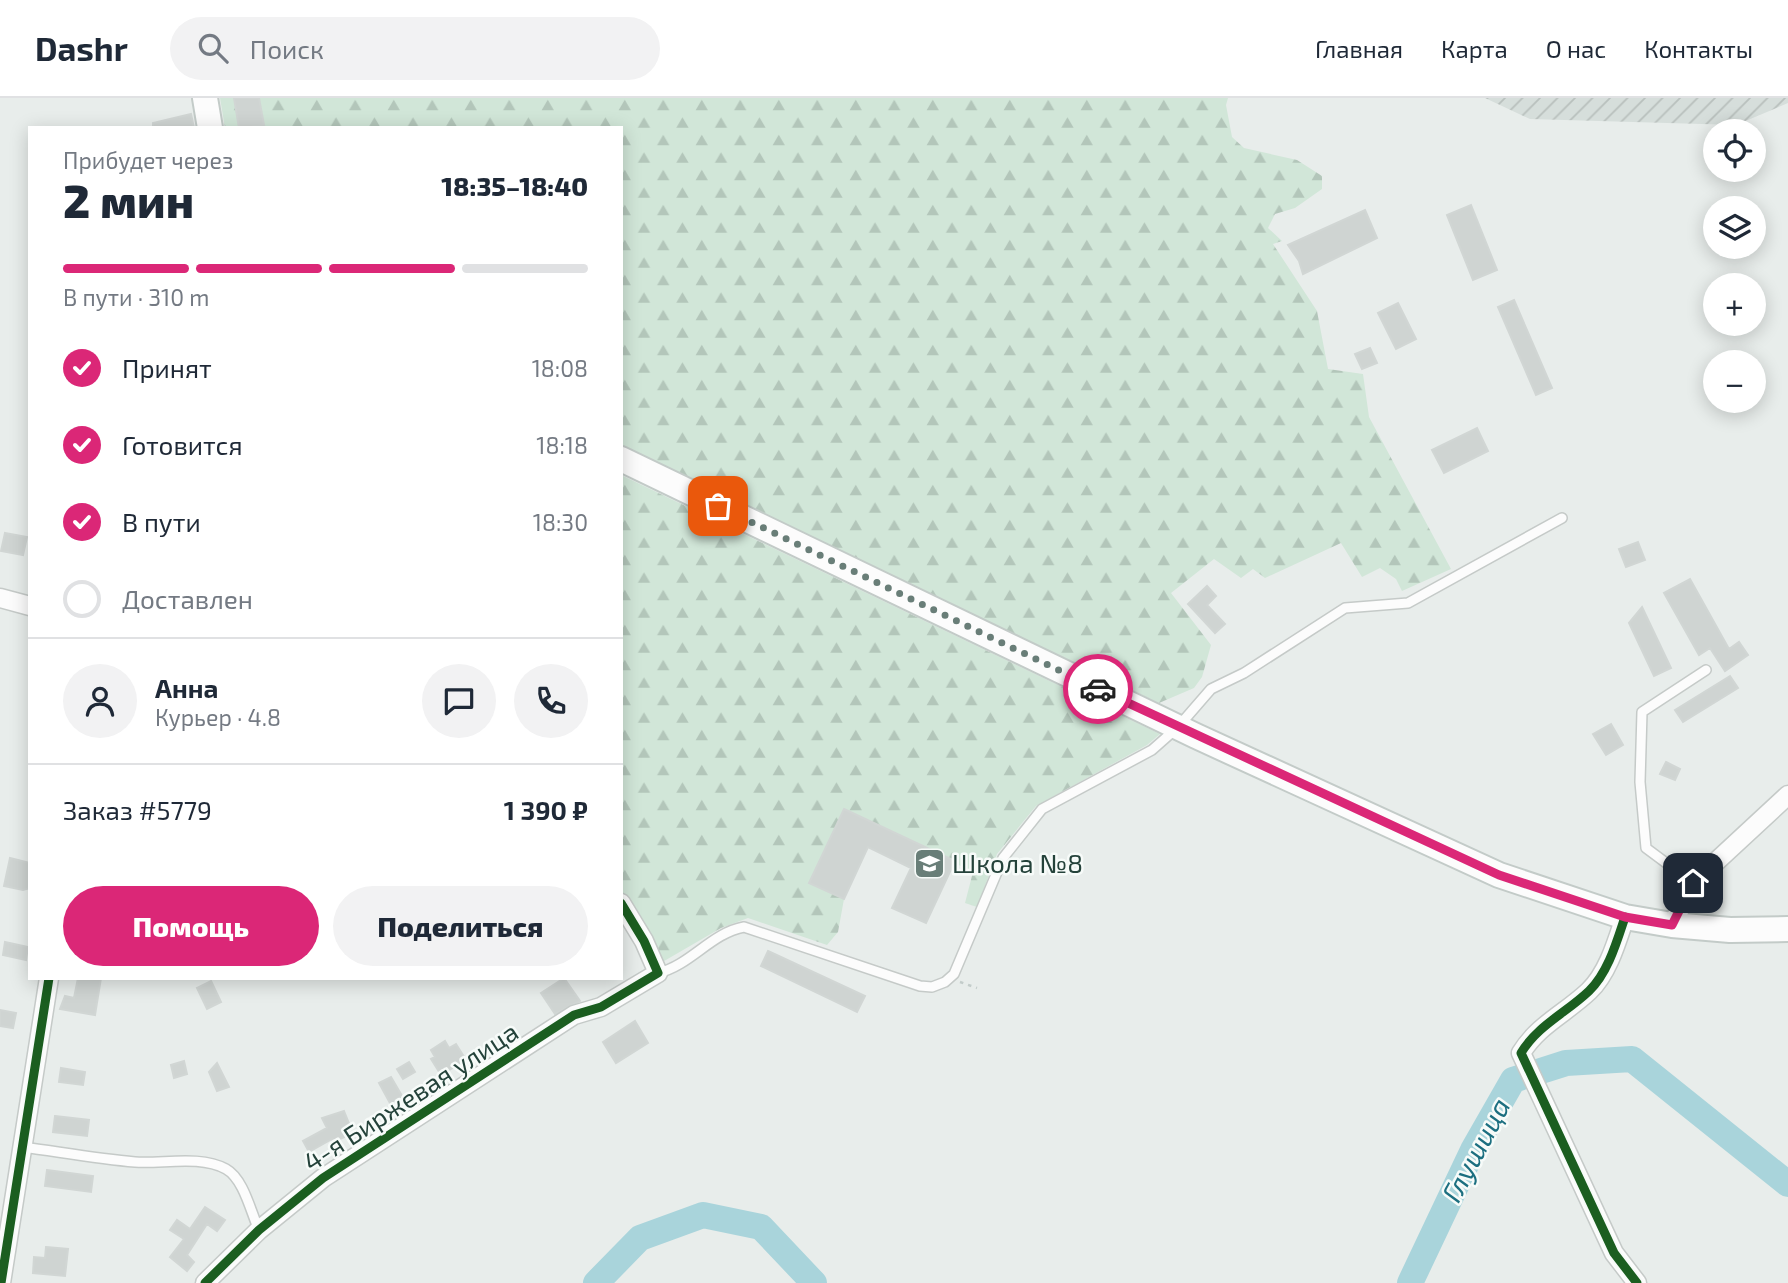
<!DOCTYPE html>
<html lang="ru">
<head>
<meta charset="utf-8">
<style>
  :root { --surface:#fff; --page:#f2f2f3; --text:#1f2937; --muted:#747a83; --line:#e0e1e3; --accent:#db2777 }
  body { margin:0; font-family:"Exo 2",sans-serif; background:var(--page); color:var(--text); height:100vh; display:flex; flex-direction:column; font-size:26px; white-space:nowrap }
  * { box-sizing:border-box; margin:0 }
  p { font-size:23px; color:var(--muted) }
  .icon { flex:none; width:38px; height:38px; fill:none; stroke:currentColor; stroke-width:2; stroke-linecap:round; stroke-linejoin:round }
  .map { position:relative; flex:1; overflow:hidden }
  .panel { position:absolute; left:28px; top:28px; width:595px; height:854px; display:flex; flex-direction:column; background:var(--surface); border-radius:0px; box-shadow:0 4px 18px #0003 }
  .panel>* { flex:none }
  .fabs { position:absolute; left:1703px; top:21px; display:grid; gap:14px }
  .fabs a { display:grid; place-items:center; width:63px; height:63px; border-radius:50%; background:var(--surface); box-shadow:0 4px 18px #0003; font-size:35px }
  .pin { position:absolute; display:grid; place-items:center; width:60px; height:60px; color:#fff; margin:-30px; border-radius:14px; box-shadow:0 4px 10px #0006 }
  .courier { position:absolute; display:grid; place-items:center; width:70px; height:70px; margin:-35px; border:5px solid #db2777; border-radius:50%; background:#fff; color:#222; box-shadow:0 2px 9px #0007 }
  .head em { font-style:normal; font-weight:800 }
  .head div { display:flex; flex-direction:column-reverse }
  .head { display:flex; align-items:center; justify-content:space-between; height:119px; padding:0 35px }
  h1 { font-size:46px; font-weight:800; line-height:52px }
  .bar { display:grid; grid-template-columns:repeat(4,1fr); gap:10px 7px; align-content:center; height:84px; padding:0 35px }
  .bar i { height:9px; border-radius:5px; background:var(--line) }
  .bar .selected { background:var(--accent) }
  .bar p { grid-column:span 4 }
  .line { display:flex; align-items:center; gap:18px; padding:0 35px; border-top:2px solid var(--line) }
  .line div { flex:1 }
  .round { display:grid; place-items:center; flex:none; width:74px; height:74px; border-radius:37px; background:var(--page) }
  ol { padding:0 35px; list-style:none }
  li { display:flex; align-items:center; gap:21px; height:77px }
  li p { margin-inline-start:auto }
  li .icon { padding:7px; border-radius:50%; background:var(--accent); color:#fff; stroke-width:4 }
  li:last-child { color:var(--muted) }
  li i { width:38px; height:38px; border:4px solid var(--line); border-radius:50% }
  .button { display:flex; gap:14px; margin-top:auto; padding:14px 35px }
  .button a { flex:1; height:80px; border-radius:42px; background:var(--accent); color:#fff; font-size:28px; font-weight:800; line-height:80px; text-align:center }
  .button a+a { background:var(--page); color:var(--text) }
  header { display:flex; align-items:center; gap:42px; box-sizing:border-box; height:98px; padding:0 35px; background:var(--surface); border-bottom:2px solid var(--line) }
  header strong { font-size:33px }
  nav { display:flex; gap:38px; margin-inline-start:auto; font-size:24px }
  .search { width:490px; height:63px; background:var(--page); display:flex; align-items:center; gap:18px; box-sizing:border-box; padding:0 24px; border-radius:38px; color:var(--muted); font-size:26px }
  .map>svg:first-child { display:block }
  .industrial { fill:url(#industrial-furrows) }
  .forest { fill:url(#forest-firs) }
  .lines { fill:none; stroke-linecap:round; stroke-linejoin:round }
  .river { stroke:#a9d4db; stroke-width:26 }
  .building { fill:#cfd4d2; stroke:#d1d6d4; stroke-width:2 }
  .service-casing { stroke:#c5cac8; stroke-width:12 }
  .minor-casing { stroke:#c5cac8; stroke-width:21 }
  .secondary-casing { stroke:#c3cbc8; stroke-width:28 }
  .path { stroke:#c3ccca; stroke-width:2.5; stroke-dasharray:3.5 5; stroke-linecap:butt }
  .service { stroke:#fcfcfc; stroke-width:9 }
  .minor { stroke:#fcfcfc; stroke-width:18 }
  .secondary { stroke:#fcfcfc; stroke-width:24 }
  .cycleway-casing { stroke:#f7fbf9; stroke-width:13 }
  .cycleway { stroke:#1b5e20; stroke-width:9 }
  .done { stroke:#697e78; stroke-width:7; stroke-dasharray:0 12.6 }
  .route { stroke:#db2777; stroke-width:9 }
  .labels { text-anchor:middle; stroke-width:5; stroke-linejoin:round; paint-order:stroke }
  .poi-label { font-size:26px; fill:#24423a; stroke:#f7fbf9; text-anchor:start }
  .street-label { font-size:26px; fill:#24423a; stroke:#f7fbf9 }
  .water-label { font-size:28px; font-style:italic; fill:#1c6f80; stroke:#f7fbf9 }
</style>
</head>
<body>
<header>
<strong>Dashr</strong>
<div class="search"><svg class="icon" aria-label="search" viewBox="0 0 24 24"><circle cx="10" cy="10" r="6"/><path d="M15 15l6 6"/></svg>Поиск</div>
<nav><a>Главная</a><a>Карта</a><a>О нас</a><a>Контакты</a></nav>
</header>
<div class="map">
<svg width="1788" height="1185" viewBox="0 0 1788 1185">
  <defs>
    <pattern id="industrial-furrows" width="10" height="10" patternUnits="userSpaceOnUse" patternTransform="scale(1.75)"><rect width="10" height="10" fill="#d6dedb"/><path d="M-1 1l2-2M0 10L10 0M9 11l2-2" fill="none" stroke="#b8c0bd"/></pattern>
    <pattern id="forest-firs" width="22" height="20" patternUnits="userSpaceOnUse" patternTransform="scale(1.75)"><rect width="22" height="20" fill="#d1e6d8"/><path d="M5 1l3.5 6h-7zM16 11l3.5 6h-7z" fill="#b3c6ba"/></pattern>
  </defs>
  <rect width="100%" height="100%" fill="#e8edeb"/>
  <path class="industrial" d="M1485 0H1788V5L1736 27 1530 21Z"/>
  <path class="forest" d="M220 0H1228L1226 7 1232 39 1244 50 1297 62 1322 78V91L1295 110 1275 116 1268 130 1282 143 1273 146 1317 213 1328 271 1363 276 1369 319 1451 471 1402 493 1396 481 1380 470 1362 479 1341 445 1265 480 1253 471 1241 480 1214 461 1171 495 1211 547 1202 579 1194 590 1159 605 621 348V30H225Z
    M621 377 1160 636 1147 647 1036 708 997 756 977 809 965 805 973 774 845 711 810 784 844 801 838 834 827 847 748 820 721 830 659 866 649 838 621 793Z"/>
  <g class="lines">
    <path class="river" d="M596 1185 640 1140 703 1117 761 1129 814 1185
      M1410 1185 1473 1052 1513 982 1566 965 1632 961 1788 1086"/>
  </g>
  <path class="building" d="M234 0H259L264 27 239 30Z
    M191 16 194 30H153V25Z
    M1471 107 1497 172 1473 182 1447 117Z
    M1365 112 1377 140 1303 176 1299 163 1288 147Z
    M1514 202 1552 290 1536 297 1498 209Z
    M1398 205 1416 241 1396 251 1378 215Z
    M1370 250 1377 265 1362 271 1355 256Z
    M1477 330 1488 353 1444 375 1432 352Z
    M5 435 27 439 23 457 1 453Z
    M1638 444 1645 462 1626 469 1619 451Z
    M1690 481 1729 551 1739 544 1748 557 1725 573 1710 550 1699 557 1664 495Z
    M1207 488 1216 498 1207 507 1225 526 1215 535 1188 506Z
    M1642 509 1671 570 1654 578 1629 525Z
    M1730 578 1738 590 1683 624 1675 612Z
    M1611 626 1623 647 1606 657 1593 636Z
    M1666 664 1680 671 1675 682 1660 676Z
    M844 711 955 763 926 825 892 810 911 770 868 749 844 801 809 785Z
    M10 760 30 765V790L23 792 4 788Z
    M5 844 28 849 26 862 3 857Z
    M768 853 865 898 857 914 761 868Z
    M78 880H101L95 917 60 911 65 898 74 900Z
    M564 880 580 903 555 916 541 895Z
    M211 883 221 904 207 911 197 890Z
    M0 912 16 915 13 930 0 928Z
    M635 923 648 945 616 965 603 944Z
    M445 943 449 950 456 946 466 962 441 977 431 961 435 959 431 952Z
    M184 963 187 976 174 980 171 967Z
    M409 964 415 974 403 981 397 971Z
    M217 965 229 989 217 993 209 974Z
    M61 970 85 974 83 987 59 984Z
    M391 979 402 998 390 1005 379 985Z
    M344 1013 350 1028 344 1031 347 1038 333 1044 332 1041 309 1054 303 1043 327 1030 322 1020Z
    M55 1018 89 1022 87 1038 53 1034Z
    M47 1072 93 1078 91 1094 45 1088Z
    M205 1109 225 1122 217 1133 207 1126 187 1157 194 1164 187 1173 170 1159 184 1141 170 1132 177 1122 190 1131Z
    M46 1149 68 1151 65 1178 33 1175 34 1159 45 1160Z"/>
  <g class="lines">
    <defs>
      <path id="service" d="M1693 785 1646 750 1640 684 1642 614 1706 572
        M658 875C691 867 711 835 744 829L920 888 932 889 945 884 954 876 1003 760 1042 711 1152 652 1178 629 1211 591 1244 575 1345 510 1408 505 1562 420
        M23 1049C60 1054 98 1061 135 1064 163 1066 200 1057 226 1071 244 1081 251 1115 259 1132"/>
      <path id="minor" d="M0 500 30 508
        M1625 819C1617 843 1608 875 1589 893 1566 915 1538 927 1521 955L1614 1155 1637 1185
        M1672 827 1693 785 1788 697
        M1 1185 49 880
        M205 1185 259 1132 323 1080 574 917 601 909 658 875 644 843 621 805"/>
      <path id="secondary" d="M205 0 210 30
        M621 361 1196 638 1499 777 1625 819 1672 827 1730 832 1788 831"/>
    </defs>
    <use href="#service" class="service-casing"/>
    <use href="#minor" class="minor-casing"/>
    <use href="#secondary" class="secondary-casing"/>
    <path class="path" d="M960 884 977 890"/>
    <use href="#service" class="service"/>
    <use href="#minor" class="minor"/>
    <use href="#secondary" class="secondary"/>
    <defs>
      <path id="cycleway" d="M1625 819C1617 843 1608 875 1589 893 1566 915 1538 927 1521 955L1614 1155 1637 1185
        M1 1185 49 880
        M205 1185 259 1132 323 1080 574 917 601 909 658 875 644 843 621 805"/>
    </defs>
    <use href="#cycleway" class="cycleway-casing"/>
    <use href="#cycleway" class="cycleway"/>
  </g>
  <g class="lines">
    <path class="done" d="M718 408 1098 591"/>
    <path class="route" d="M1098 591 1499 777 1625 819 1672 827 1693 785"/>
  </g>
  <defs>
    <symbol id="school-square" viewBox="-11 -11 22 22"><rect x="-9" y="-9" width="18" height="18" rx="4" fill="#697e78" stroke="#f7fbf9"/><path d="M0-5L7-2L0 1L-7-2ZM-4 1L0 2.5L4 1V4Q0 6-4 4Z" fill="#fff"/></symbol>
  </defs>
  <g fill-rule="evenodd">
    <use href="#school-square" x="912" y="748" width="35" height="35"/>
  </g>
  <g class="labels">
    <g class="poi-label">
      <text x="952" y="775">Школа №8</text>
    </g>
    <g class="street-label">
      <text transform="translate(411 999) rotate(-33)" y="9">4-я Биржевая улица</text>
    </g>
    <g class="water-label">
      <text transform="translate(1476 1052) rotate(-62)" y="10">Глушица</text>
    </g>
  </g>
</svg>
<div class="fabs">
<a><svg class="icon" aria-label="locate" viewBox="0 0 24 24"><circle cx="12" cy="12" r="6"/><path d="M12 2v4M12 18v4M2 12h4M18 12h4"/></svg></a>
<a><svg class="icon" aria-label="layers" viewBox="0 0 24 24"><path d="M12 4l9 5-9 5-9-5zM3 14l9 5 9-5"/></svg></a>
<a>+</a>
<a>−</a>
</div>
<div class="pin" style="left:718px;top:408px;background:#ea580c"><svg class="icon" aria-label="bag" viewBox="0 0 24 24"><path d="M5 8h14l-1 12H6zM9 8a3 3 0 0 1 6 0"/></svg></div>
<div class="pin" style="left:1693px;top:785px;background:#1f2937"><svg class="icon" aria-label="home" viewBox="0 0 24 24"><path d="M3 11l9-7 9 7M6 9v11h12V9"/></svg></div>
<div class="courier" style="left:1098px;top:591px"><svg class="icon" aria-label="car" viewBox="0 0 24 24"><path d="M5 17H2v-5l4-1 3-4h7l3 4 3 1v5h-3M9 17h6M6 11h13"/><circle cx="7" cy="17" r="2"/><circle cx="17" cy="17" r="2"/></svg></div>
<section class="panel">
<div class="head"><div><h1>2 мин</h1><p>Прибудет через</p></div><em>18:35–18:40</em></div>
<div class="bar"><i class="selected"></i><i class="selected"></i><i class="selected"></i><i></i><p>В пути · 310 m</p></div>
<ol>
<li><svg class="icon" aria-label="check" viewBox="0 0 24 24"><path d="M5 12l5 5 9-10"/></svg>Принят<p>18:08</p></li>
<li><svg class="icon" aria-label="check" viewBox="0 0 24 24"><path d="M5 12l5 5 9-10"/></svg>Готовится<p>18:18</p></li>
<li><svg class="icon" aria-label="check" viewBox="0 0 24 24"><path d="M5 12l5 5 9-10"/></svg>В пути<p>18:30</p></li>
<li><i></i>Доставлен</li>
</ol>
<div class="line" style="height:126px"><a class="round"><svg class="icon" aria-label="person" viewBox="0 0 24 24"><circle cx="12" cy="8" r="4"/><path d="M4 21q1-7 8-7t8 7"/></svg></a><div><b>Анна</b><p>Курьер · 4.8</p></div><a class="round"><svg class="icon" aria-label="chat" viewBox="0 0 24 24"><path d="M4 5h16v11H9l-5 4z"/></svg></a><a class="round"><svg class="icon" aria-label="phone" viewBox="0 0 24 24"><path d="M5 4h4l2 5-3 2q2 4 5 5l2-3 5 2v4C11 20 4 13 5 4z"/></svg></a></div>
<div class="line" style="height:91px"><div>Заказ #5779</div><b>1 390 ₽</b></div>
<div class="button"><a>Помощь</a><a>Поделиться</a></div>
</section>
</div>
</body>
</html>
